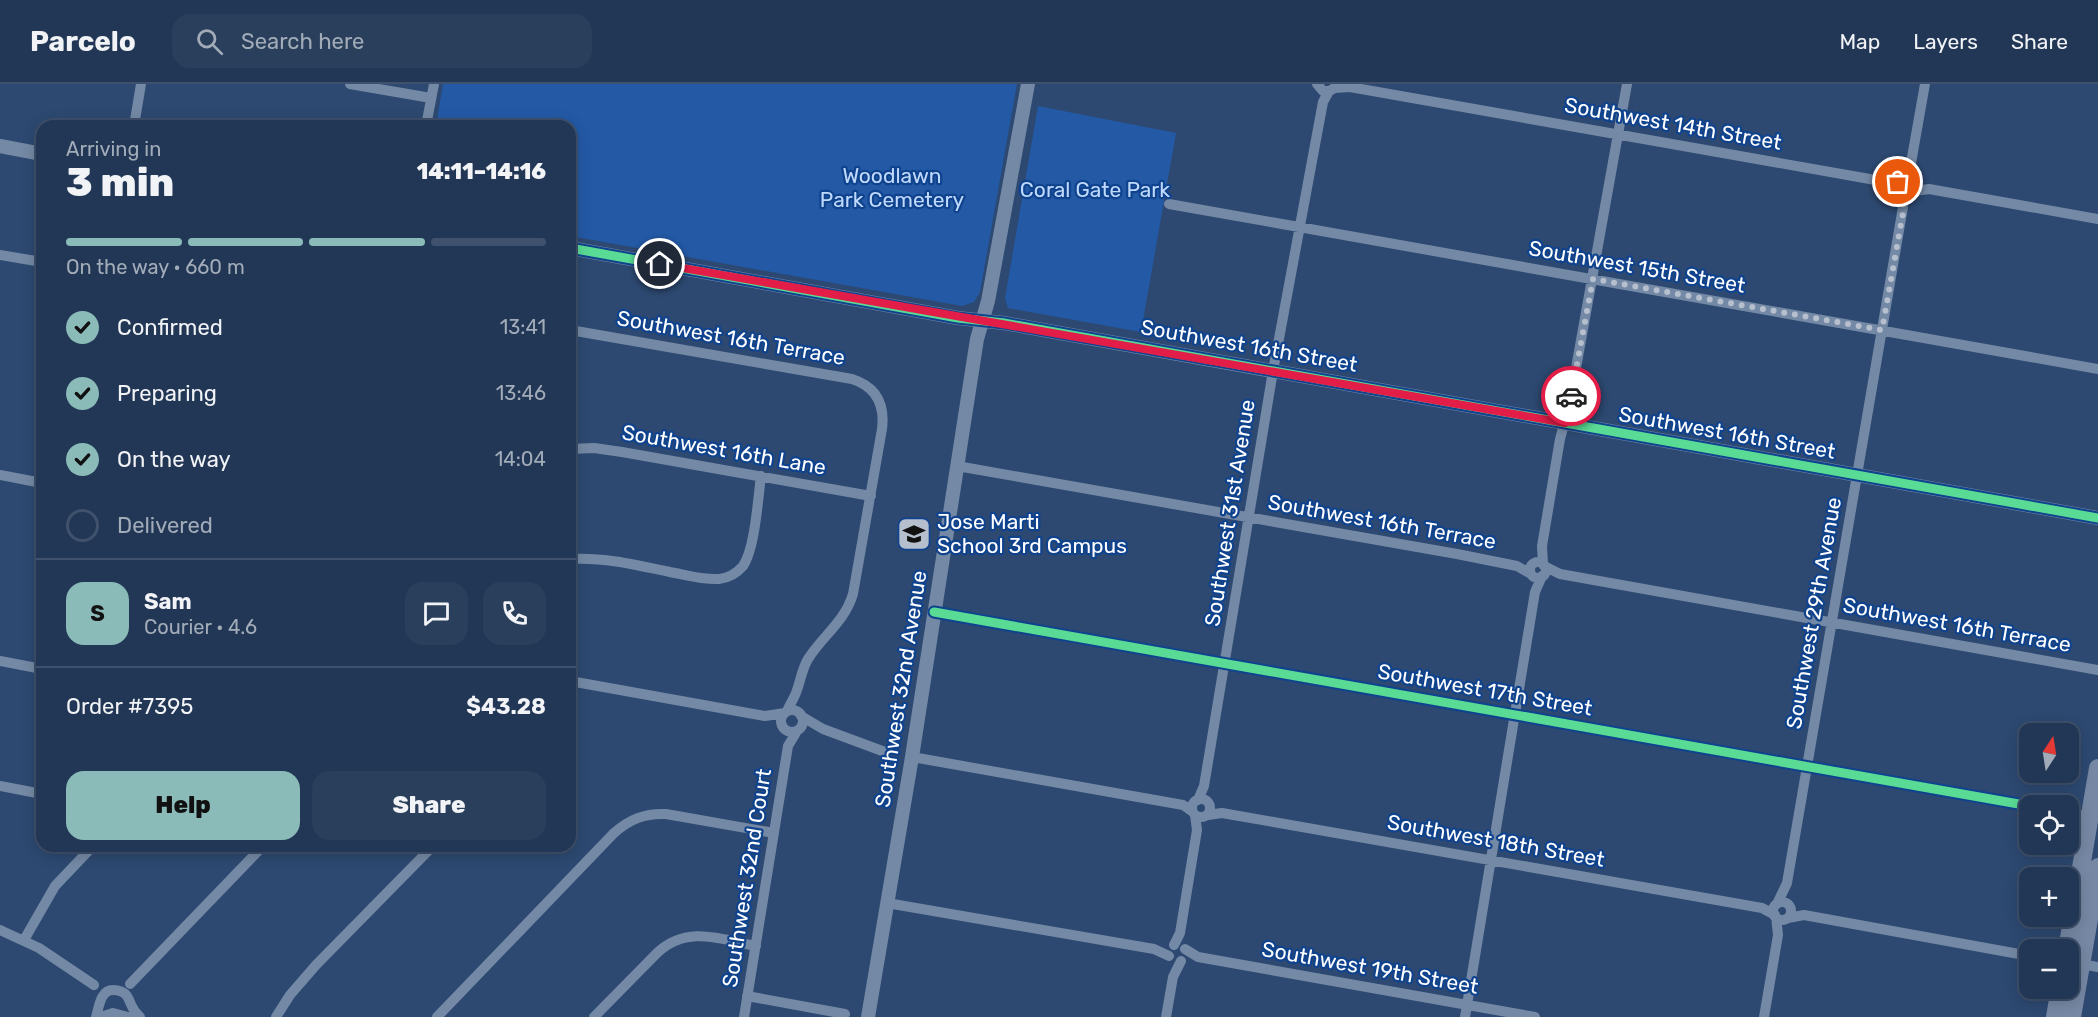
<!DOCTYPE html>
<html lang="en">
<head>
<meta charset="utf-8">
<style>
  :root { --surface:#223755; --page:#2a3f5b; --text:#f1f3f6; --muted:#a2acb9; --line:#3f516c; --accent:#8bbbb9 }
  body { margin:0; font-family:Rubik,sans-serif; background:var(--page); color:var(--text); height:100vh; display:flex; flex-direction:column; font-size:22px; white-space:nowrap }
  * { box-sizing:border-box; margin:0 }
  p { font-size:20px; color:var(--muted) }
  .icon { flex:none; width:33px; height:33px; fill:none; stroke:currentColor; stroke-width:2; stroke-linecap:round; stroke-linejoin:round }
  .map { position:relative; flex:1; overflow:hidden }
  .panel { position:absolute; left:36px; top:36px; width:540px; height:732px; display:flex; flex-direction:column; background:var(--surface); border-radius:18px; box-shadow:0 3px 15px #0003,0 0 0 2px var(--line) }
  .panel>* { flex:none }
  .needle { width:39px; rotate:12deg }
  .fabs { position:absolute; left:2019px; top:639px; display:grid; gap:12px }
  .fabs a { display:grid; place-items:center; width:60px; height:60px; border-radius:12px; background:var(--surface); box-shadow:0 3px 15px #0003,0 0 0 2px var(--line); font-size:30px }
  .pin { position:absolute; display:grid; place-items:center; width:51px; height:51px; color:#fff; margin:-26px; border:3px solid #fff; border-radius:50%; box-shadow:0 2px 6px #0007 }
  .courier { position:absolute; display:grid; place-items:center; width:60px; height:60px; margin:-30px; border:4px solid #e11d48; border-radius:50%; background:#fff; color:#222; box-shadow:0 2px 8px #0007 }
  .headline em { font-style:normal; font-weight:800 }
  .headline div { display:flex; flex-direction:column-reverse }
  .headline { display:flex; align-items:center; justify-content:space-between; height:102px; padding:0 30px }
  h1 { font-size:39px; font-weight:800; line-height:45px }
  .bar { display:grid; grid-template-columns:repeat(4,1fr); gap:9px 6px; align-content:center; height:72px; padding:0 30px }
  .bar i { height:8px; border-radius:4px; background:var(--line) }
  .bar .on { background:var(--accent) }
  .bar p { grid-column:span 4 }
  .line { display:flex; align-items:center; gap:15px; padding:0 30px; border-top:2px solid var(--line) }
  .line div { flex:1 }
  .round { display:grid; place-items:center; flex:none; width:63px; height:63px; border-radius:18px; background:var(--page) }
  ol { padding:0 30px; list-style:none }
  li { display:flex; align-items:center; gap:18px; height:66px }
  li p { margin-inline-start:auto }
  li .icon { padding:6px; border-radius:50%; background:var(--accent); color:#111; stroke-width:4 }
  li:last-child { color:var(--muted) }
  li i { width:33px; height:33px; border:3px solid var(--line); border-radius:50% }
  .button { display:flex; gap:12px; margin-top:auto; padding:12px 30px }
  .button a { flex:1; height:69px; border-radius:18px; background:var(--accent); color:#111; font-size:24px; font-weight:800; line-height:69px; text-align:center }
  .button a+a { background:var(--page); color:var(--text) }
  header { display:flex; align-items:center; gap:36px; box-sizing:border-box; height:84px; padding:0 30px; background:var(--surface); border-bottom:2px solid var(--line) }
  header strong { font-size:28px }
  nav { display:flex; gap:33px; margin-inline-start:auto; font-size:21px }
  .search { width:420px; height:54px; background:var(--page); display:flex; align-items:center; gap:15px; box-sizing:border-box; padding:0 21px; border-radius:18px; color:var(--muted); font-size:22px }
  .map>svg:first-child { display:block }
  .green { fill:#2359a5 }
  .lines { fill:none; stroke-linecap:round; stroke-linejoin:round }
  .minor { stroke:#7489a5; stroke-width:10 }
  .tertiary { stroke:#7489a5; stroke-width:14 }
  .trunk { stroke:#7688a4; stroke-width:18 }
  .cycleway-casing { stroke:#10438e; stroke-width:13 }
  .cycleway { stroke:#5adb95; stroke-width:9 }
  .done { stroke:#b6bfcd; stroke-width:6; stroke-dasharray:0 10.8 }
  .route { stroke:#e11d48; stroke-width:8 }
  .labels { text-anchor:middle; stroke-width:4.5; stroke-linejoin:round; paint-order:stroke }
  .street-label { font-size:21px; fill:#fff; stroke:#10438e }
  .park-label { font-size:21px; fill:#c0dafd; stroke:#10438e }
  .poi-label { font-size:21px; fill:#fff; stroke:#10438e; text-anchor:start }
</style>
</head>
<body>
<header>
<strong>Parcelo</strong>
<div class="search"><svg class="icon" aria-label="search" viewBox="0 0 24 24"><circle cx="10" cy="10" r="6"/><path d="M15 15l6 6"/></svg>Search here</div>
<nav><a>Map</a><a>Layers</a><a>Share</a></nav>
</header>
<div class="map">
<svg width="2098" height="933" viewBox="0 0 2098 933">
  <rect width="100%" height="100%" fill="#2d4971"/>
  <path class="green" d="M443 0H1017L980 208 974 218 962 222 570 152V42H436Z
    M1038 22 1176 49 1141 248 1008 224 1005 214Z"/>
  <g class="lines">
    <path class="minor" d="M350 0 431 14
      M1317 0 1323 7H1329L1333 5
      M1334 4 1350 3 1881 97 1899 105
      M134 42 141 0
      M426 42 434 0
      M1897 101a10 10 0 1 1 20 0a10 10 0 1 1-20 0Z
      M1913 93 1911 79 1925 0
      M1915 107 1929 105 2098 135
      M1169 120 2098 285
      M0 171 42 178
      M570 246 852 295C877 303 885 321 882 345L853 510C844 539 823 551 808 575 802 585 801 595 797 606 795 613 790 620 787 627
      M570 365 594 364 622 368 871 412
      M957 382 1457 470 1517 482 1531 490
      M0 391 42 399
      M42 446 39 462 42 477
      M570 475C604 473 637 481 670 488 686 491 703 496 719 495 728 494 737 489 743 482 755 465 758 414 761 392
      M1530 486a8 8 0 1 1 16 0a8 8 0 1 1-16 0Z
      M1543 480 1542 462 1560 355 1569 323 1627 0
      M1544 482 1560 490 2098 586
      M934 528 2030 722
      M0 577 42 585
      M570 597 765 632 785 629
      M781 637a11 11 0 1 1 22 0a11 11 0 1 1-22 0Z
      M801 632 823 645 885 668
      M912 673 1183 721 1193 728
      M0 702 42 710
      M1192 724a9 9 0 1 1 18 0a9 9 0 1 1-18 0Z
      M1198 716 1204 702 1273 287 1323 18 1329 7
      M2068 729 2090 733
      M1208 731 1222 729 1762 824 1775 831
      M1773 827a9 9 0 1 1 18 0a9 9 0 1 1-18 0Z
      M887 819 1154 865 1169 872
      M1777 820 1787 799 1903 123 1902 109
      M1788 834 1804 831 2030 872
      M0 846 39 864 94 901
      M24 856 55 802 93 762
      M1174 861 1180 849 1197 746 1195 731
      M1185 865 1198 873 1535 933
      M2081 880 2098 883
      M130 900 263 762
      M747 912 845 930
      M96 933C99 924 100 906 113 906 118 906 124 908 127 912 133 922 130 924 140 933
      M101 933 113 929 128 933
      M276 933 290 911 316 881 433 762
      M437 933 614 749C630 735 645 729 666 730L774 749
      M594 933 657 869C687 841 720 855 756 862
      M744 933 788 662 797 647
      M1166 933 1173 893 1181 877
      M1465 933 1535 508 1542 492
      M1764 933 1778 851 1776 833"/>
    <path class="tertiary" d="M0 62 42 70
      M570 164 958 234 1004 239 2098 434
      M868 933 912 673 977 255 988 217 1028 0"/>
    <path class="trunk" d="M2067 866 2098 684
      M2055 933 2060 904
      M2072 933 2098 783"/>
    <defs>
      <path id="cycleway" d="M570 164 958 234 1004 239 2098 434
        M934 528 2030 722"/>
    </defs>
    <use href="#cycleway" class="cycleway-casing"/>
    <use href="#cycleway" class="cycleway"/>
  </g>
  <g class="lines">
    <path class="done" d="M1571 312 1593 195 1882 246 1904 123 1898 98"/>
    <path class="route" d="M660 180 1565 339 1571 312"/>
  </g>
  <defs>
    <symbol id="school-square" viewBox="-11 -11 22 22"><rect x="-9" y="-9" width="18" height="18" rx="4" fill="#b6bfcd" stroke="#10438e"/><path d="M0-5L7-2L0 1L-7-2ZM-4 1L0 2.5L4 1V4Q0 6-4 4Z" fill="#111"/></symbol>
  </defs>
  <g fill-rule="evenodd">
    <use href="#school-square" x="895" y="431" width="38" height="38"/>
  </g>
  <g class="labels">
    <g class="street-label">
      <text transform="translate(1673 40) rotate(10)" y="7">Southwest 14th Street</text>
      <text transform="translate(1637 183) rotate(10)" y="7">Southwest 15th Street</text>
      <text transform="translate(731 254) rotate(10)" y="7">Southwest 16th Terrace</text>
      <text transform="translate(1249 262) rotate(10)" y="7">Southwest 16th Street</text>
      <text transform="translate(1727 349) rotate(10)" y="7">Southwest 16th Street</text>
      <text transform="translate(724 366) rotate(10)" y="7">Southwest 16th Lane</text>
      <text transform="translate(1230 429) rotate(-81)" y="7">Southwest 31st Avenue</text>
      <text transform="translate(1382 438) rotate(10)" y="7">Southwest 16th Terrace</text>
      <text transform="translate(1814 529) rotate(-80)" y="7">Southwest 29th Avenue</text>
      <text transform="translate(1957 541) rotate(10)" y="7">Southwest 16th Terrace</text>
      <text transform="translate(901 605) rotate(-81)" y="7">Southwest 32nd Avenue</text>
      <text transform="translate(1485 606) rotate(10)" y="7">Southwest 17th Street</text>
      <text transform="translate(1496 757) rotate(10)" y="7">Southwest 18th Street</text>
      <text transform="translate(747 794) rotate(-81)" y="7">Southwest 32nd Court</text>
      <text transform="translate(1370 884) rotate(10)" y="7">Southwest 19th Street</text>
    </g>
    <g class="park-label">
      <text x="892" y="99">Woodlawn<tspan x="892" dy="24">Park Cemetery</tspan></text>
      <text x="1095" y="113">Coral Gate Park</text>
    </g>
    <g class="poi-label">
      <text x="937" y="445">Jose Marti<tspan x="937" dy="24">School 3rd Campus</tspan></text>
    </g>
  </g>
</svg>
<div class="fabs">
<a><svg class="needle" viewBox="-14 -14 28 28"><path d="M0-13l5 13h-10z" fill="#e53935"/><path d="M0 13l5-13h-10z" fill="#a2acb9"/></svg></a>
<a><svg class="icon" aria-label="locate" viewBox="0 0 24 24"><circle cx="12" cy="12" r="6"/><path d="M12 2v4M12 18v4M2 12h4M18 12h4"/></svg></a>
<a>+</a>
<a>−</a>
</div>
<div class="pin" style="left:1898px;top:98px;background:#ea580c"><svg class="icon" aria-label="bag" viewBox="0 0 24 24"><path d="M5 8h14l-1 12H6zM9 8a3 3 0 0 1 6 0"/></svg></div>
<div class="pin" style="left:660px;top:180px;background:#1f2937"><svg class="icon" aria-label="home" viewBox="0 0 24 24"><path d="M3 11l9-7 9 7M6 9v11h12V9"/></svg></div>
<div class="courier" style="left:1571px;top:312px"><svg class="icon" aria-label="car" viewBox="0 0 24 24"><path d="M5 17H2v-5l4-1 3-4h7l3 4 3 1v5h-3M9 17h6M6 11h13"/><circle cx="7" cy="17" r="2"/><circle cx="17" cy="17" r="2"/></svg></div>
<section class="panel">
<div class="headline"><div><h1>3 min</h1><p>Arriving in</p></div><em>14:11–14:16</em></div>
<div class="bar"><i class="on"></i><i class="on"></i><i class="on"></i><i></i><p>On the way · 660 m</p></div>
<ol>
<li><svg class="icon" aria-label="check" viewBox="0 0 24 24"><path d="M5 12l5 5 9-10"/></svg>Confirmed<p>13:41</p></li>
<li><svg class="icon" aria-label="check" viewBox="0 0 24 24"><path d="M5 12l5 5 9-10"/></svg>Preparing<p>13:46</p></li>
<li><svg class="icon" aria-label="check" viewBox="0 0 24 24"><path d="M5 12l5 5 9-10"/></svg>On the way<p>14:04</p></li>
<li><i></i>Delivered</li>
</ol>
<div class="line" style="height:108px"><b class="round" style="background:var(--accent);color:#111">S</b><div><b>Sam</b><p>Courier · 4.6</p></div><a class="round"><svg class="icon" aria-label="chat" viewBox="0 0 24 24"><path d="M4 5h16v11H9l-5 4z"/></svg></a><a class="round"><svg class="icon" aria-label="phone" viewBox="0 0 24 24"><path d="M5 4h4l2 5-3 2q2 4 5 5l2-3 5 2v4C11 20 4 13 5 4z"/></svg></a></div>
<div class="line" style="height:78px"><div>Order #7395</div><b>$43.28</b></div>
<div class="button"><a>Help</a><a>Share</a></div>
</section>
</div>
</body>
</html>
